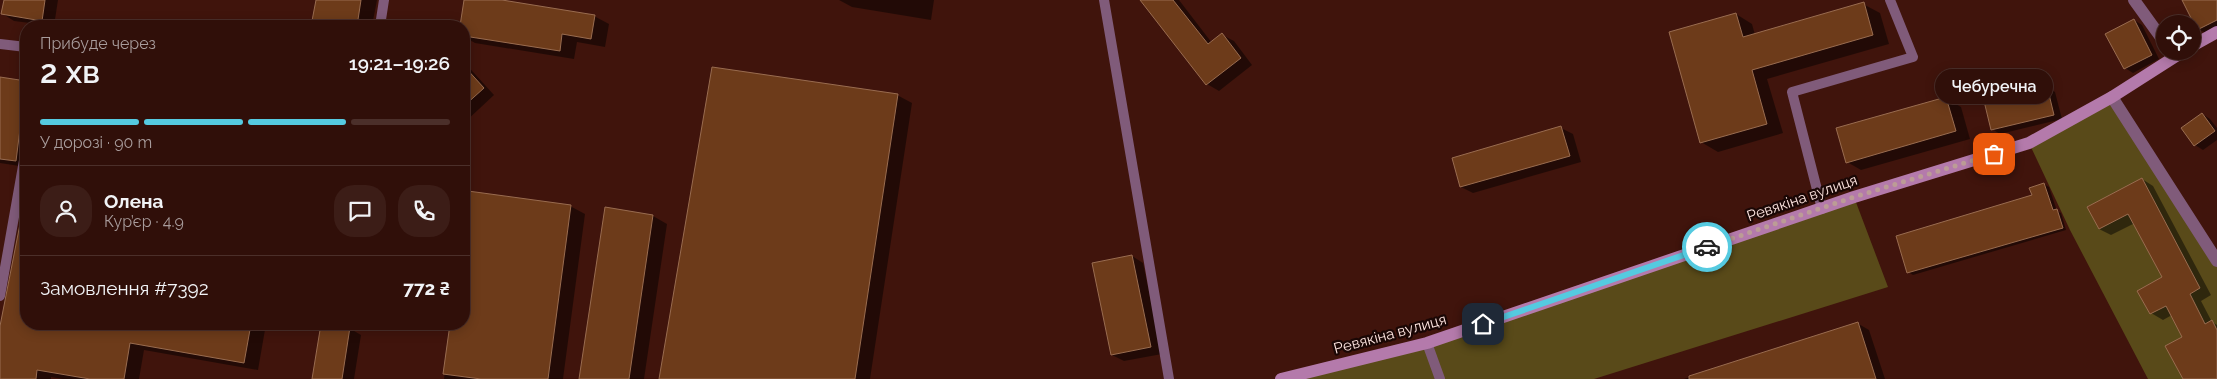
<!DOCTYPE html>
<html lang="uk">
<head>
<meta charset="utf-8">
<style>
  :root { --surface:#300f09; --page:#3c1d17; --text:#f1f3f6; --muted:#a89c9c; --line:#4b2f2a; --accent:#55cae0 }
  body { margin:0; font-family:Raleway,sans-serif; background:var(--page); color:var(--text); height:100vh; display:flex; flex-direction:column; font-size:19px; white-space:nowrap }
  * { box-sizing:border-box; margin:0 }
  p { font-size:16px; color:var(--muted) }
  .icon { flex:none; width:28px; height:28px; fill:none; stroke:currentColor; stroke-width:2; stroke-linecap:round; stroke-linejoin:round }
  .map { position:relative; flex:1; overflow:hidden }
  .drawer { position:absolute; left:20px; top:20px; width:450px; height:310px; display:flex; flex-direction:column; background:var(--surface); border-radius:20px; box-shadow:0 2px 12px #0003,0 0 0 1px var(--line) }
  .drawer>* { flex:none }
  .tools { position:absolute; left:2156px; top:15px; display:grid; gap:10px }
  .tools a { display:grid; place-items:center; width:45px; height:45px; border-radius:50%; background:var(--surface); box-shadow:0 2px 12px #0003,0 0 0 1px var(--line); font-size:25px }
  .pin { position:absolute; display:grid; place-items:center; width:42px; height:42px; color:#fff; margin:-21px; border-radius:10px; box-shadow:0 2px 8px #0006 }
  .courier { position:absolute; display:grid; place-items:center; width:50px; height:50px; margin:-25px; border:4px solid #55cae0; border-radius:50%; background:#fff; color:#222; box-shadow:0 1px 6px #0007 }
  .bubble { position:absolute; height:35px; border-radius:18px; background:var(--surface); box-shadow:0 2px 12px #0003,0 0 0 1px var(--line); font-size:16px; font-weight:600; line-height:35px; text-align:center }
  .summary em { font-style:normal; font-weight:600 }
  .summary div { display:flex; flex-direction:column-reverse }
  .summary { display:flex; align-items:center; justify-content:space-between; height:85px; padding:0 20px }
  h1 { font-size:32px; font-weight:600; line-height:38px }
  .bar { display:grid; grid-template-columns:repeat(4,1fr); gap:8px 5px; align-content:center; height:60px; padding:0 20px }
  .bar i { height:6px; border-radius:4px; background:var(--line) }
  .bar .on { background:var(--accent) }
  .bar p { grid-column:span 4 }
  .line { display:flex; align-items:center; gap:12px; padding:0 20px; border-top:1px solid var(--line) }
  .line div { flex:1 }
  .round { display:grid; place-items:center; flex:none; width:52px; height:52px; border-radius:20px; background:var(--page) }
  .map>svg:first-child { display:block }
  .green { fill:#594a19 }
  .shadow { fill:#0007 }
  .building { fill:#6d3b1a; stroke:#996c50 }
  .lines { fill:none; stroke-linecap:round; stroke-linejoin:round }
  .lane { stroke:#805b7a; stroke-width:10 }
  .street { stroke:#805b7a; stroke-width:12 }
  .secondary { stroke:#b47aab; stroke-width:12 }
  .done { stroke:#bc9c96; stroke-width:5; stroke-dasharray:0 9 }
  .route { stroke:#55cae0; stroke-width:6 }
  .labels { text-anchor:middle; stroke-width:4.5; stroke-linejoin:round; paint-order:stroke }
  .street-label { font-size:15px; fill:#fee5e0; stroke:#1a0705 }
</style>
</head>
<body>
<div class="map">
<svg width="2217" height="379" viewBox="0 0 2217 379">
  <rect width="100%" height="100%" fill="#40140c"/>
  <path class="green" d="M2112 97 2217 261V379H2148L2070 230 2029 143Z
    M1854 197 1888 287 1594 379H1281L1427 343Z"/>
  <path class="shadow" d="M5 0H58L54 26 14 21 3 14Z
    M317 0H377L372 26H312Z
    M466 0H494L594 16 609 24 605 47 577 42 574 59 475 43 464 37V26H462Z
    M839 0H934L931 20 852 7Z
    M1141 0H1179L1212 43 1222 35 1234 41 1252 65 1219 91 1207 84Z
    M2191 0H2217V28L2206 33 2198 29Z
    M1863 4 1880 13 1889 44 1767 79 1783 133 1718 152 1701 142 1736 14 1752 24 1755 35Z
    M2134 20 2142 25 2159 59 2133 73 2125 68Z
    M464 62 494 95 464 123Z
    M0 78 26 82V167L0 163Z
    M2047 87 2055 92 2062 119 2000 134 1992 129Z
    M897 95 912 103 870 379H660Z
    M1946 98 1961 107 1970 139 1861 170 1847 162Z
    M2202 114 2210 119 2217 128V140L2203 150 2195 145 2183 128Z
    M1561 128 1573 134 1581 162 1473 193 1461 187Z
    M2142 179 2153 186 2211 295 2201 301 2212 322 2217 325V379H2184V337L2172 315 2163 320 2151 313 2139 291 2164 278 2135 223 2111 235 2099 229Z
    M2044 184 2049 187 2057 211 2061 213 2066 230 1913 275 1908 272 2033 196Z
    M469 192 570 206 585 214 563 379H444L451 324H464V229Z
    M606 209 653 216 667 224 644 379H580Z
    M18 244 26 245V324H266L258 370 144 350 139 379H63L51 377V379H0V335Z
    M1132 256 1143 263 1162 354 1124 361 1112 355Z
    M1857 323 1869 330 1885 379H1684Z
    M349 328 361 335 354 379H314Z"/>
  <path class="building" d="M4 0H45L42 21 1 14Z
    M316 0H361L357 26H311Z
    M464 0H502L595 15 591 39 562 34 560 51 464 36V26H460Z
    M1140 0H1173L1208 44 1222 33 1241 58 1206 85Z
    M2182 0H2217V20L2197 30Z
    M1864 2 1873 35 1752 70 1767 124 1700 143 1669 32 1736 13 1743 37Z
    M2134 19 2152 55 2124 69 2105 34Z
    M464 66 484 88 464 106Z
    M712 67 898 94 855 379H659Z
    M0 77 26 81 16 161 0 159Z
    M2047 86 2054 115 1991 130 1984 101Z
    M1946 97 1956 131 1846 163 1836 128Z
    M2202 113 2215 131 2194 146 2181 128Z
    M1561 126 1570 156 1460 187 1452 158Z
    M2142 178 2200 288 2190 294 2205 324 2212 320 2217 330V379H2183L2165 346 2182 337 2166 306 2150 314 2137 291 2162 277 2128 214 2099 229 2087 207Z
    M2044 183 2053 210 2057 209 2063 228 1907 273 1896 236 2032 195 2029 188Z
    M468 191 571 205 548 379H481L443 374 450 324H464V219Z
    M605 207 653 215 629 379H579Z
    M21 219 26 220V324H251L244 363 130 343 124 379H90L37 370 36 379H0V326Z
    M1132 255 1151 347 1111 355 1092 263Z
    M1858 322 1876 379H1689V376Z
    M321 324 350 327 342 379H312Z"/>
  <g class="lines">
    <path class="lane" d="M1104 0 1169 379
      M380 26 384 0
      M0 44 26 47
      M1822 209 1792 92 1913 57 1890 0
      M0 296 26 149
      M1427 343 1440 379"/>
    <path class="street" d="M2134 0 2165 43
      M2112 97 2217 261"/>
    <path class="secondary" d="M2192 46 2217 32
      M1281 379 1427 343 1854 197 2029 143 2112 97 2184 51"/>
  </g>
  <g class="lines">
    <path class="done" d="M1707 247 1854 197 1994 154"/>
    <path class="route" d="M1483 324 1707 247"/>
  </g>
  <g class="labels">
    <g class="street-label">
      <text transform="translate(1802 198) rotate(-19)" y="5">Ревякіна вулиця</text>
      <text transform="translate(1390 334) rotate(-15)" y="5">Ревякіна вулиця</text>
    </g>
  </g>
</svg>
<div class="tools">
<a><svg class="icon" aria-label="locate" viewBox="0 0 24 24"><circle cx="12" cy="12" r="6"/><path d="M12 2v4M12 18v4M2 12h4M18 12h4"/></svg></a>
</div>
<div class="pin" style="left:1994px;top:154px;background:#ea580c"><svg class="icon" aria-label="bag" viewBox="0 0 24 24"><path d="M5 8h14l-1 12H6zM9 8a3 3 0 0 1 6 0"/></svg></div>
<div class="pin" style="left:1483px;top:324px;background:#1f2937"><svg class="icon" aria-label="home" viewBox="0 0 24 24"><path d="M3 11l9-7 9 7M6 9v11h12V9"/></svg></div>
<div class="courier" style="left:1707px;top:247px"><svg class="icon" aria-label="car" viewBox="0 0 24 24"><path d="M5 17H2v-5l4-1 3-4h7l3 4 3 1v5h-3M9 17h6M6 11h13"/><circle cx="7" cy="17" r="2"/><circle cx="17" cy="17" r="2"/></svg></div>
<div class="bubble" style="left:1935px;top:69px;width:118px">Чебуречна</div>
<section class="drawer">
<div class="summary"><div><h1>2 хв</h1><p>Прибуде через</p></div><em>19:21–19:26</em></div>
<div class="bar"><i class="on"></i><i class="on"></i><i class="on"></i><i></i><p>У дорозі · 90 m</p></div>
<div class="line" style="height:90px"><a class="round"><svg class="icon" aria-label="person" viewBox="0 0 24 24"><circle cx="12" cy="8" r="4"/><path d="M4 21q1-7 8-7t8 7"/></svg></a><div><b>Олена</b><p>Кур’єр · 4.9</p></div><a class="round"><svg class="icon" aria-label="chat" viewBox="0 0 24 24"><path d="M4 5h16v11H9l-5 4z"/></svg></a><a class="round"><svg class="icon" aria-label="phone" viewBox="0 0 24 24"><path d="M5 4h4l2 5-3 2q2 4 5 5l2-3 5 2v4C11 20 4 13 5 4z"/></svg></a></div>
<div class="line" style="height:65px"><div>Замовлення #7392</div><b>772 ₴</b></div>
</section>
</div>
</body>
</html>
